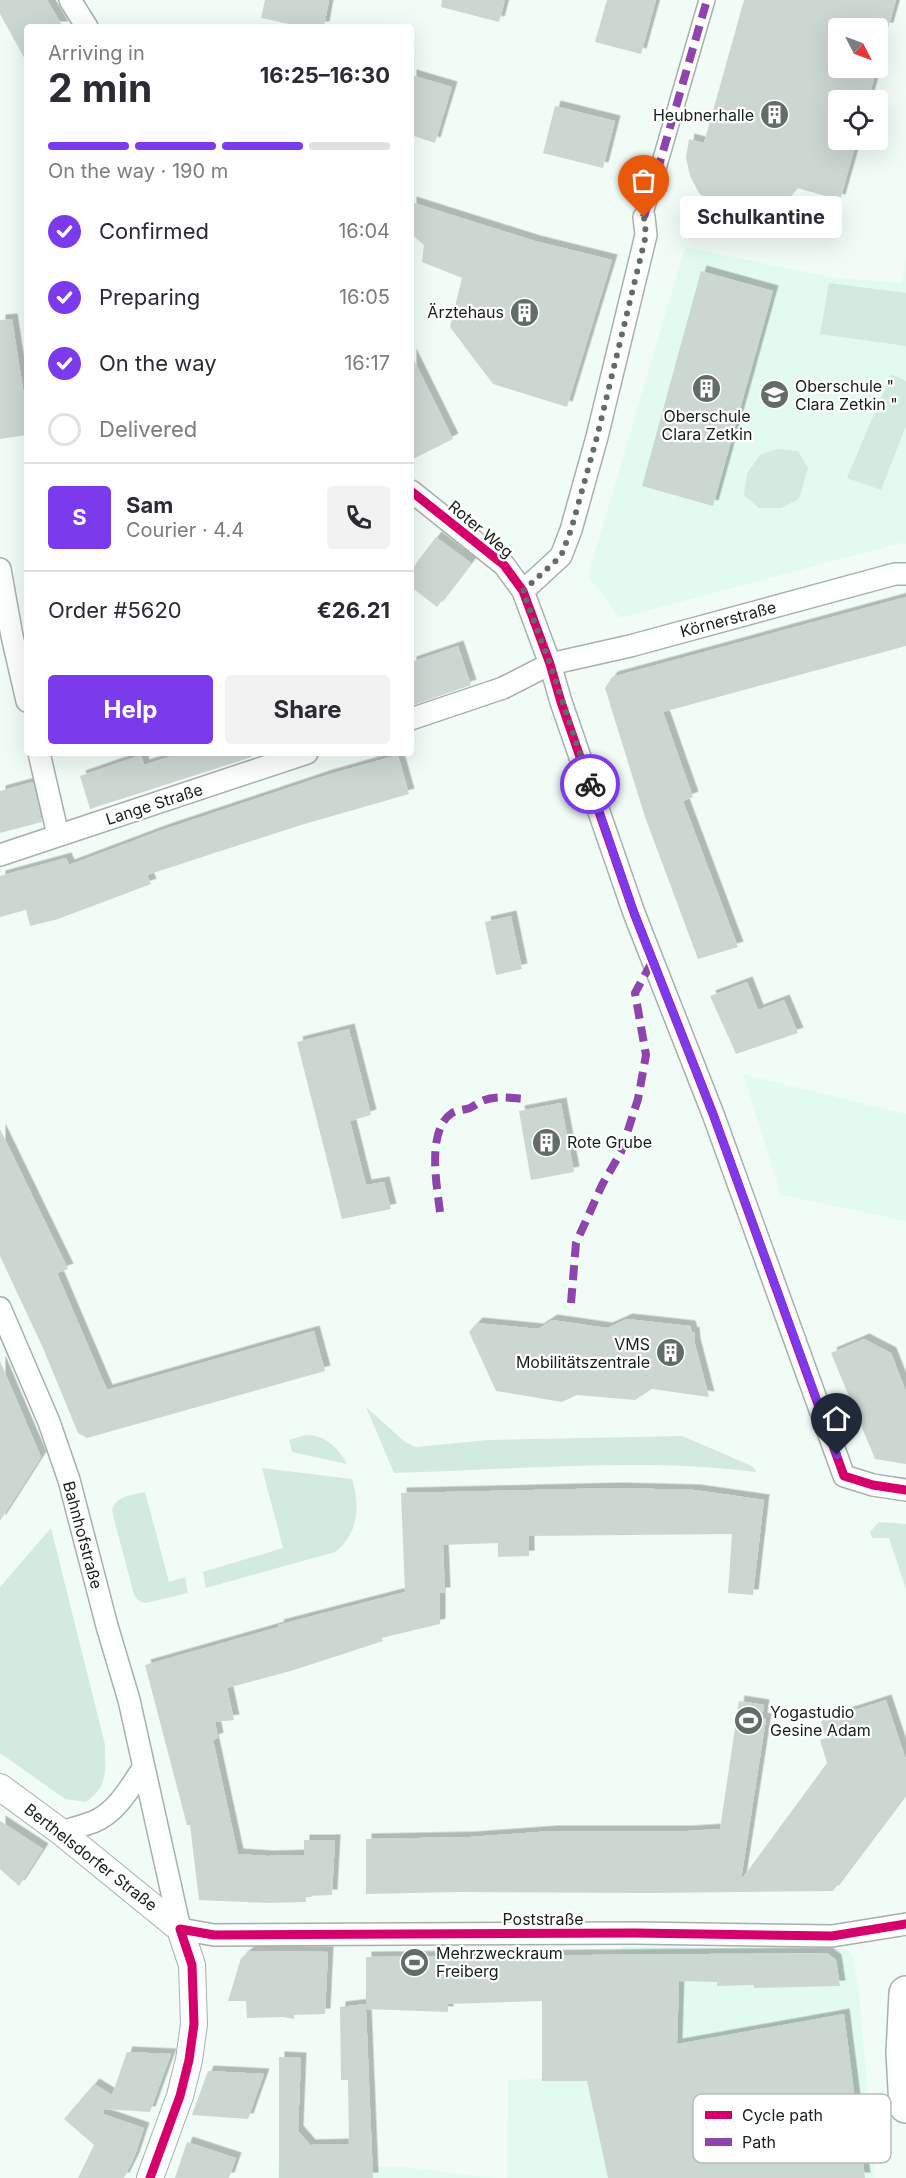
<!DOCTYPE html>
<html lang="en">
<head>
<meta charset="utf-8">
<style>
  :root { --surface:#fff; --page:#f2f2f3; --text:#2b2b33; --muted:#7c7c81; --line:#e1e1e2; --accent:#7c3aed }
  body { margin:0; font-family:Inter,sans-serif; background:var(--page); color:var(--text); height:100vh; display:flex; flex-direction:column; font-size:22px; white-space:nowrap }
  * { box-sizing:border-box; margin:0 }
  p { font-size:20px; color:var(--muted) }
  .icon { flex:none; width:33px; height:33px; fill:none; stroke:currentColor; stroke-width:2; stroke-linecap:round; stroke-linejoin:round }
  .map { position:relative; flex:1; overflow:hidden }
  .details { position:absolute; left:24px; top:24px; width:390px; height:732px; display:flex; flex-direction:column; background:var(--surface); border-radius:6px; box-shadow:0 6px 24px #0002 }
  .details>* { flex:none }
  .needle { width:39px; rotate:132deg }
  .tools { position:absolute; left:828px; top:18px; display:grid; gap:12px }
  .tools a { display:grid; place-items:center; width:60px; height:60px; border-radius:6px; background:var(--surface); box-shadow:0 6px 24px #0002; font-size:30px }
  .pin { position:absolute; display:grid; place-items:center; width:51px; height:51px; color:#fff; margin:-62px -26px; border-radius:50% 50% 50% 0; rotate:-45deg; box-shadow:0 0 6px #0007 }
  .pin .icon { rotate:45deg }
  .courier { position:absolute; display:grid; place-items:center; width:60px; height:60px; margin:-30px; border:4px solid #7c3aed; border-radius:50%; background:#fff; color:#222; box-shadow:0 2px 8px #0007 }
  .bubble { position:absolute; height:42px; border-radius:6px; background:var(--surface); box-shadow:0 6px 24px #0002; font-size:20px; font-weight:700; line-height:42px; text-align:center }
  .overview em { font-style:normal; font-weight:700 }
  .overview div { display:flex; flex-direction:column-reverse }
  .overview { display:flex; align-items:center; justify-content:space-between; height:102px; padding:0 24px }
  h1 { font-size:39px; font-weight:700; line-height:45px }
  .bar { display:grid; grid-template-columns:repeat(4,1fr); gap:9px 6px; align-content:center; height:72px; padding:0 24px }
  .bar i { height:8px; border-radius:4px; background:var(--line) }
  .bar .active { background:var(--accent) }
  .bar p { grid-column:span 4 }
  .line { display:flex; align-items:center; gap:15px; padding:0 24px; border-top:2px solid var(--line) }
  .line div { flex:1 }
  .round { display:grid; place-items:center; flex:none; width:63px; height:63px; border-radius:6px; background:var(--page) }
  ol { padding:0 24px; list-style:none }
  li { display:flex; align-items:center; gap:18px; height:66px }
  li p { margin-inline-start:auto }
  li .icon { padding:6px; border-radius:50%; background:var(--accent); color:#fff; stroke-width:4 }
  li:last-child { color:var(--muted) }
  li i { width:33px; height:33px; border:3px solid var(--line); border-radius:50% }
  .cta { display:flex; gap:12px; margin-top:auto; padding:12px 24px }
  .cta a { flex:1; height:69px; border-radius:6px; background:var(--accent); color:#fff; font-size:24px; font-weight:700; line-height:69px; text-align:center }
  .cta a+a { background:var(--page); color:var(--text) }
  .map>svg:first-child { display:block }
  .built { fill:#e3fbef }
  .green { fill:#d3eadf }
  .building { fill:#cdd7d2; filter:url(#shadow) }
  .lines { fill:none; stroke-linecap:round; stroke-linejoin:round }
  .pedestrian-casing { stroke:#a7b0ac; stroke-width:18 }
  .minor-casing { stroke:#a7b0ac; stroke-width:24 }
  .tertiary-casing { stroke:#a7b0ac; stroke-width:28 }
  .primary-casing { stroke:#a7b0ac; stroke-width:36 }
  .pedestrian { stroke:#fdfffe; stroke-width:15 }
  .minor { stroke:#fdfffe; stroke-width:21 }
  .tertiary { stroke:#fdfffe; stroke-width:26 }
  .primary { stroke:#fdfffe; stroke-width:33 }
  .quiet { stroke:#8e44ad; stroke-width:8; stroke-dasharray:15 8; stroke-linecap:butt }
  .cycleway-casing { stroke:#fff; stroke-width:13 }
  .cycleway { stroke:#d6006c; stroke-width:9 }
  .done { stroke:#636d68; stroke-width:6; stroke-dasharray:0 10.8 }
  .route { stroke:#7c3aed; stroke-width:8 }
  .labels { text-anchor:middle; stroke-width:4.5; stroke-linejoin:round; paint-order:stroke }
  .poi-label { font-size:16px; fill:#16201b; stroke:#fff; text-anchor:start }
  .street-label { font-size:16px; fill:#16201b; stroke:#fff }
  .key { fill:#fff; stroke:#b9bcbb; stroke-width:1.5 }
  .key-label { font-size:16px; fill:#16201b }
</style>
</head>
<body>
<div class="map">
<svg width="906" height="2178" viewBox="0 0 906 2178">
  <defs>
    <filter id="shadow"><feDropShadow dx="5.5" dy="-5.5" stdDeviation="0" flood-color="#0004"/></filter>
  </defs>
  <rect width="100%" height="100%" fill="#f2fcf7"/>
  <path class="built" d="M685 247 830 277 902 283 906 258V544L901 543 620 618 588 576Z
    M743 1074 906 1114V1221L781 1195Z
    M622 1946 847 1949 853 1958 859 1993 875 2178H507L508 2080 620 2076Z
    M278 2165 407 2167 494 2178H278Z"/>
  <path class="green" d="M829 283 906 293V346L820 334Z
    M891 374 906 381V426L881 490 847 478Z
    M777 449 798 451 808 468 799 499 781 508H759L744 495 747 473 761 454Z
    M366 1407 405 1442 416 1447 489 1440 682 1436 752 1466 757 1472C639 1457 512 1470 394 1473Z
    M305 1435C326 1435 337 1447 347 1464L292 1452 289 1440Z
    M262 1468 352 1479C360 1505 359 1534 335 1552L206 1588 203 1572 283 1548Z
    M145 1492 169 1582 185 1577 188 1593 146 1603 139 1601 134 1595 112 1511C114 1496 132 1495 145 1492Z
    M879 1522 906 1524V1589L889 1538H872L870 1532Z
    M51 1528 105 1745C105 1770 109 1786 86 1802L65 1799 0 1753V1587Z"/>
  <path class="building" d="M0 0H47L63 27H27V63L0 14Z
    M265 0H329L324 27H303L261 18Z
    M442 0H505L499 22 441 7Z
    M607 0H656L641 54 595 42Z
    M744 0H896L888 28H838V68H877L868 100H838V140H857L840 200 797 188 784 203 767 212 749 216 730 214 713 206 699 193 690 176 686 158 689 139 704 143Z
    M411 75 452 87 435 143 411 135Z
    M555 106 615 121 603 168 543 153Z
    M411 202 535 241 612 260 567 407 493 384 450 327 462 278 422 262 424 245 411 234Z
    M701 271 773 291 713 506 642 486Z
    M12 319 27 415V435L0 439V320Z
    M411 354 453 439 411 460Z
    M436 537 471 563 437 607 411 587V570Z
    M906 597V646L663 712 693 797 683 801 738 947 698 959 645 817 605 688 612 677Z
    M458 646 471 685 411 706V662Z
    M181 753H251L252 757 90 809 80 776 141 755 144 765Z
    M398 755 409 794 301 825 147 875 151 884 58 919 30 926 26 910 0 917V876L66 858 69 865 162 830 327 775Z
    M33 782 42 822 0 833V791Z
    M511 916 522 969 496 975 485 922Z
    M747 982 758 1010 784 1000 798 1033 736 1054 710 996Z
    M349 1029 371 1115 350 1121 366 1185 384 1182 391 1209 342 1219 297 1042Z
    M561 1103 574 1172 531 1180 519 1111Z
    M0 1129 68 1269 57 1273 107 1390 314 1331 325 1371 87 1438 78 1433 43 1348 0 1256Z
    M627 1319 690 1326 692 1333 694 1332 695 1344 709 1397 652 1389 635 1400 577 1395 562 1402 496 1391 469 1332 477 1323 538 1329 552 1320 607 1328Z
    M864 1339 891 1353 906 1392V1464L875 1459 831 1353Z
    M0 1361 41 1457 0 1521Z
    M617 1488 695 1490 764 1500 753 1595 728 1593 732 1534 529 1536V1556L498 1557V1543L443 1545 445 1593H440V1624L381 1638 383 1641 294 1670 227 1688 234 1720 215 1722 218 1738 213 1740 238 1854 268 1856 304 1855V1840H335L332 1895 306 1896V1902L269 1903 199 1900 190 1825H187L145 1665 279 1627 278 1625 405 1592 401 1493Z
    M886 1700 906 1760V1794L833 1891 648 1893 458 1892 366 1894V1839L470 1837 552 1831H687L720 1829 739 1701 764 1705 762 1718 766 1719 741 1880 827 1763 820 1740 826 1738 821 1721Z
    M0 1821 43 1849 19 1886 0 1869Z
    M250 1951 328 1952 325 2014 294 2015V2019L283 2017 247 2018 246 2001H228L241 1958Z
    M827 1953 836 1960 840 1986 754 1988V1985L717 1986V1982L679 1981 677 2044 844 2014 865 2178H608L587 2081H542V2001L448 2004V2012L366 2009 373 2178H279V2057L301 2058 298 2131 310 2145 349 2144 348 2080H341L340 2007 366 2004V1957Z
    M127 2052 171 2054 150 2112 104 2109 103 2114 144 2128 134 2158 124 2178H78L94 2145 64 2119 94 2084 112 2095Z
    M208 2071 264 2074 248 2119 192 2115Z
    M187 2142 236 2158 229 2178H175Z"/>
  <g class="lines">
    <defs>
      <path id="pedestrian" d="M644 217 707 0"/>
      <path id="minor" d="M70 0 87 27
        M411 491 504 565 523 591 550 664 561 702 634 913 713 1114 844 1476 873 1485 906 1490
        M0 569 12 636 27 701
        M523 591 561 556 571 530 597 437 646 235 644 217
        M411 719 503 688 550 664 630 646 895 574H906
        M39 753 58 835
        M0 855 307 753
        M0 1308 49 1422 69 1480 107 1626 129 1700 180 1929 214 1935 635 1933 832 1936 906 1924
        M61 1832C71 1829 82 1826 93 1822 116 1813 130 1788 143 1768"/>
      <path id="tertiary" d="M0 1787 61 1832 180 1929 192 1965 194 2024 189 2060 180 2096 150 2178"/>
      <path id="primary" d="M906 1993 903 2053 906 2106"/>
    </defs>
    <use href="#pedestrian" class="pedestrian-casing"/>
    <use href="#minor" class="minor-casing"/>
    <use href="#tertiary" class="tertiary-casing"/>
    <use href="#primary" class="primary-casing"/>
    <use href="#pedestrian" class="pedestrian"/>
    <use href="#minor" class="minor"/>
    <use href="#tertiary" class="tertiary"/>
    <use href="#primary" class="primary"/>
    <path class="quiet" d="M644 217 707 0
      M440 1212C437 1186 426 1130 452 1113 457 1110 464 1110 470 1108 474 1106 478 1103 482 1101 495 1095 510 1098 524 1099
      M571 1303 576 1243 602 1185 621 1152 638 1099 646 1055 635 993 653 960"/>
    <defs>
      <path id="cycleway" d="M411 491 504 565 523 591 550 664 561 702 634 913 713 1114 844 1476 873 1485 906 1490
        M150 2178 180 2096 189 2060 194 2024 192 1965 180 1929 214 1935 635 1933 832 1936 906 1924"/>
    </defs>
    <use href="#cycleway" class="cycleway-casing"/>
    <use href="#cycleway" class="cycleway"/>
  </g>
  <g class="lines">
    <path class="done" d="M590 784 550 664 523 591 561 556 571 530 597 437 646 235 644 217"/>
    <path class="route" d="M590 784 634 913 713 1114 837 1455"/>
  </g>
  <defs>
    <symbol id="building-disc" viewBox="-11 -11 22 22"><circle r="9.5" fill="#636d68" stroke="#fff"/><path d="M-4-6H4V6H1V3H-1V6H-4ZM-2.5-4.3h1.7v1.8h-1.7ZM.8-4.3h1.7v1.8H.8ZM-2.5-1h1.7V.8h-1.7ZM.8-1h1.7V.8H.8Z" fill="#fff"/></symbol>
    <symbol id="school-disc" viewBox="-11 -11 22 22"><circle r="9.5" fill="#636d68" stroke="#fff"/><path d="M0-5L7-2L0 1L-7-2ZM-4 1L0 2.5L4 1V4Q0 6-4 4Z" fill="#fff"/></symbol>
    <symbol id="stadium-disc" viewBox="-11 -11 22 22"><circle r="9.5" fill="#636d68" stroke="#fff"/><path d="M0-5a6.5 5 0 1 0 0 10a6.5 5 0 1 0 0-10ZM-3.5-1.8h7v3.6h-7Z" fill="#fff"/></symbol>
  </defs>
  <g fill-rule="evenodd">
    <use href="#building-disc" x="758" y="98" width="33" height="33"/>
    <use href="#building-disc" x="508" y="296" width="33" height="33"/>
    <use href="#building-disc" x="690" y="372" width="33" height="33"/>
    <use href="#school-disc" x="758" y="378" width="33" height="33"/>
    <use href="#building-disc" x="530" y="1126" width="33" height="33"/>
    <use href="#building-disc" x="654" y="1336" width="33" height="33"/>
    <use href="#stadium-disc" x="732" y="1704" width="33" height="33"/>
    <use href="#stadium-disc" x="398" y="1946" width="33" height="33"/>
  </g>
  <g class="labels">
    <g class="poi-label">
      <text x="754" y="121" text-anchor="end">Heubnerhalle</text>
      <text x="504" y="318" text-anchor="end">Ärztehaus</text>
      <text x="795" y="392">Oberschule "<tspan x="795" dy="18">Clara Zetkin "</tspan></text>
      <text x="707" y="422" text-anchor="middle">Oberschule<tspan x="707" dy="18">Clara Zetkin</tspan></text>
      <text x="567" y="1148">Rote Grube</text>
      <text x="650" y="1350" text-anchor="end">VMS<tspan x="650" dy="18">Mobilitätszentrale</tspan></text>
      <text x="770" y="1718">Yogastudio<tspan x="770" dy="18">Gesine Adam</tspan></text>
      <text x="436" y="1959">Mehrzweckraum<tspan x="436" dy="18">Freiberg</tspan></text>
    </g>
    <g class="street-label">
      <text transform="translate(481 529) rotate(40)" y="6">Roter Weg</text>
      <text transform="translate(728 619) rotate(-15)" y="6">Körnerstraße</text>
      <text transform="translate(154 804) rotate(-18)" y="6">Lange Straße</text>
      <text transform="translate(83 1535) rotate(75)" y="6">Bahnhofstraße</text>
      <text transform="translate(91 1857) rotate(38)" y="6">Berthelsdorfer Straße</text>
      <text x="543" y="1925">Poststraße</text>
    </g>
  </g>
  <rect x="693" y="2094" width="198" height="69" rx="9" class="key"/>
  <rect x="705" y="2111" width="27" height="8" fill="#d6006c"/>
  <rect x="705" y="2138" width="27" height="8" fill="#8e44ad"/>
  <g class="key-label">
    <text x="742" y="2121">Cycle path</text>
    <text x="742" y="2148">Path</text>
  </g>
</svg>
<div class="tools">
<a><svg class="needle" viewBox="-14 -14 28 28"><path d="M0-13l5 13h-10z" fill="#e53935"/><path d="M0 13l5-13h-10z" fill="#7c7c81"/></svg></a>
<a><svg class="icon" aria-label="locate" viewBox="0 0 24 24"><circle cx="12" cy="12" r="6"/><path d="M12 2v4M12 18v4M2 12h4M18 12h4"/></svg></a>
</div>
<div class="pin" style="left:644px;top:217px;background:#ea580c"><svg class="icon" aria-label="bag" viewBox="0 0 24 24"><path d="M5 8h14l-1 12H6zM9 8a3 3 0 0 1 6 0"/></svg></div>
<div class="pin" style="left:837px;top:1455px;background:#1f2937"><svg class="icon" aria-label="home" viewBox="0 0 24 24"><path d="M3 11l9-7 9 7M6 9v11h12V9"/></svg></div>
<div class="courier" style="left:590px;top:784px"><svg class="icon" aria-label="bike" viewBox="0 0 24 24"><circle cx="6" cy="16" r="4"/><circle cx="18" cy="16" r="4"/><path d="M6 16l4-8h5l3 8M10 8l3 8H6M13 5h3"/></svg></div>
<div class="bubble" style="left:680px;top:196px;width:162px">Schulkantine</div>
<section class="details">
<div class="overview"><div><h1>2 min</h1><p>Arriving in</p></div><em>16:25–16:30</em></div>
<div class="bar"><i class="active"></i><i class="active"></i><i class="active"></i><i></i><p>On the way · 190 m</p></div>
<ol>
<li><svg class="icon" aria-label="check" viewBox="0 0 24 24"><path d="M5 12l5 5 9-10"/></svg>Confirmed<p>16:04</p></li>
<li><svg class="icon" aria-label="check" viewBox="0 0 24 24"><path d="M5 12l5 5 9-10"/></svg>Preparing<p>16:05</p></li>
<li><svg class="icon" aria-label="check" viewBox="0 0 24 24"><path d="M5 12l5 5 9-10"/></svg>On the way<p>16:17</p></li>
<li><i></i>Delivered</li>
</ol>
<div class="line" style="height:108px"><b class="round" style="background:var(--accent);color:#fff">S</b><div><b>Sam</b><p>Courier · 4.4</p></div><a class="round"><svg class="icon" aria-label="phone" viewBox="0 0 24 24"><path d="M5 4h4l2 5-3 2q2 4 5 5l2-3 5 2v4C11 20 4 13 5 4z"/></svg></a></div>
<div class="line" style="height:78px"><div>Order #5620</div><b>€26.21</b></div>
<div class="cta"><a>Help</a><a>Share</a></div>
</section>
</div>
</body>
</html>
